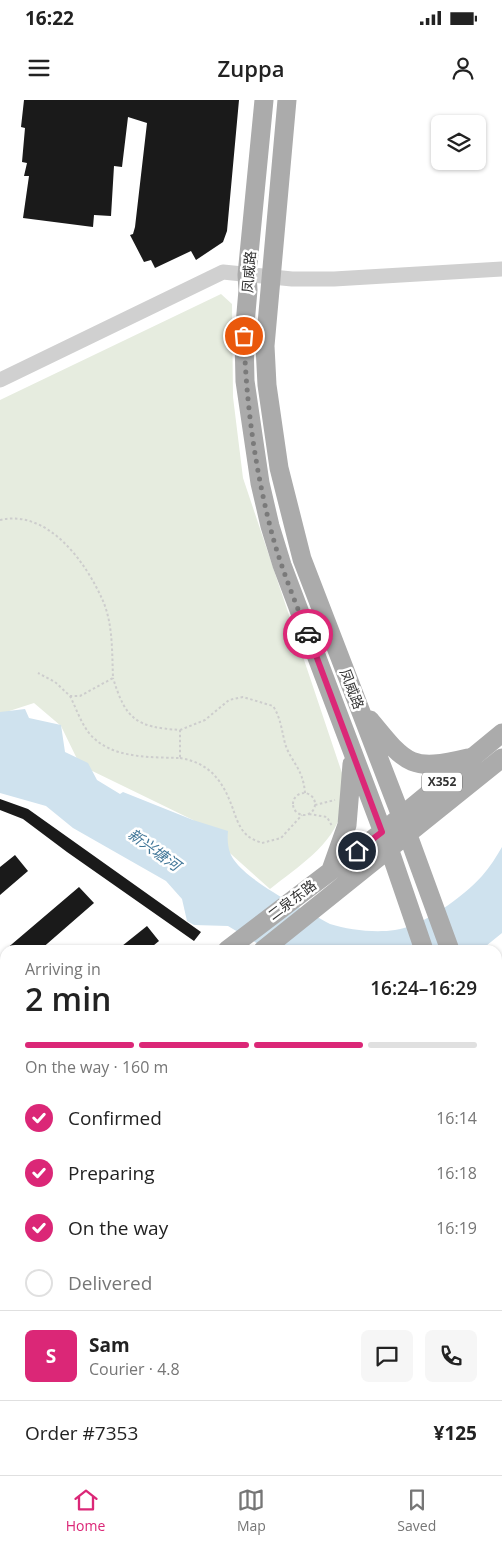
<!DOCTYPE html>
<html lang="en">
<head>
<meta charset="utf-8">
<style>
  :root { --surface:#fff; --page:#f6f6f6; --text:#222; --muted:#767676; --line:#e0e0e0; --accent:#db2777 }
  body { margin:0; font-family:"Open Sans","Noto Sans SC",sans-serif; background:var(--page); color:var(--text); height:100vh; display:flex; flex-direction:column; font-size:19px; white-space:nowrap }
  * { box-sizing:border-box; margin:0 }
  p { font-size:16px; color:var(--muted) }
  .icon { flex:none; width:28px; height:28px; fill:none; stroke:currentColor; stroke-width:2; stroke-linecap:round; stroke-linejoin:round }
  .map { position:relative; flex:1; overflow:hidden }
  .panel { position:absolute; left:0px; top:845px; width:502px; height:530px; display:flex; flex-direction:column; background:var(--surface); border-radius:15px 15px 0 0; box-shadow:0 1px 4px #0004 }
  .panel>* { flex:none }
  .controls { position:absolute; left:431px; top:15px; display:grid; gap:10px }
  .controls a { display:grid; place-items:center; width:55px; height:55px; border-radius:8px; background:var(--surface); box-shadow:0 1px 4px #0004; font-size:25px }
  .pin { position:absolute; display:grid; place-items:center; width:42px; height:42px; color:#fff; margin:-21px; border:2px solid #fff; border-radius:50%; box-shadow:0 1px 5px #0007 }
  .courier { position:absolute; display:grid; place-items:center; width:50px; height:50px; margin:-25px; border:4px solid #db2777; border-radius:50%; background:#fff; color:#222; box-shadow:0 1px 6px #0007 }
  .headline em { font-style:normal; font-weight:600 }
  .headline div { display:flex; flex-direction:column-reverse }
  .headline { display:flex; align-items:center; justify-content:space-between; height:85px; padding:0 25px }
  h1 { font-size:32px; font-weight:600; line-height:38px }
  .bar { display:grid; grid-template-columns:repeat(4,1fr); gap:8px 5px; align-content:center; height:60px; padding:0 25px }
  .bar i { height:6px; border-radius:4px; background:var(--line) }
  .bar .active { background:var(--accent) }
  .bar p { grid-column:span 4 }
  .line { display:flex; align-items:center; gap:12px; padding:0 25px; border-top:1px solid var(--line) }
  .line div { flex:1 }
  .round { display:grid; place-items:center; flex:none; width:52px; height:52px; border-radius:8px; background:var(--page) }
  ol { padding:0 25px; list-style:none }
  li { display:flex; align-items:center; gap:15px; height:55px }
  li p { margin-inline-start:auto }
  li .icon { padding:5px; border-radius:50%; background:var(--accent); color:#fff; stroke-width:4 }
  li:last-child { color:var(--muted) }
  li i { width:28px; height:28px; border:2px solid var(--line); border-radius:50% }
  .status { display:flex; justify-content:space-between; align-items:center; height:35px; padding:0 25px; background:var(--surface); direction:ltr }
  .status svg { height:14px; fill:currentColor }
  header { display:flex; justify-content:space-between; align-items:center; height:65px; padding:0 25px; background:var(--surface); font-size:22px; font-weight:600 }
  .tab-bar { display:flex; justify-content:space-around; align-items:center; height:70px; border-top:1px solid var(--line); background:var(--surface); font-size:14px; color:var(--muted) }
  .tab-bar a { display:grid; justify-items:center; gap:2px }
  .tab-bar .active { color:var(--accent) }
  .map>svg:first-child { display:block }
  .green { fill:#e6ecdf }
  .water { fill:#cfe2ee }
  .building { fill:#1a1a1a }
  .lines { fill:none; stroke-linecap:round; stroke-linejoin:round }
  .path { stroke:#cdcdcd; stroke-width:2; stroke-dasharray:2.5 2.5; stroke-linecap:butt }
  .minor { stroke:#d0d0d0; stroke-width:15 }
  .major { stroke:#ababab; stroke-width:19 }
  .done { stroke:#7a7a7a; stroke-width:5; stroke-dasharray:0 9 }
  .route { stroke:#db2777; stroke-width:6 }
  .labels { text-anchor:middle; stroke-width:5; stroke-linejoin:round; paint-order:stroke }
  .shield { fill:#fff; stroke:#707070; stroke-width:1 }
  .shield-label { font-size:12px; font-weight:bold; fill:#333 }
  .street-label { font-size:14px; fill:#333; stroke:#fff }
  .water-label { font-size:15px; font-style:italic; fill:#3f7597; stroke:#fff }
</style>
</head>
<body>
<div class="status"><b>16:22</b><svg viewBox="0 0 49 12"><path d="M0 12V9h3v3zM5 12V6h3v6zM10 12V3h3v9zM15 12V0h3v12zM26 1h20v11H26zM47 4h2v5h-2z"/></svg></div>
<header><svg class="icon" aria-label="menu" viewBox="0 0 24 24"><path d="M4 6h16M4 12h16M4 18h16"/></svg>Zuppa<svg class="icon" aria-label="person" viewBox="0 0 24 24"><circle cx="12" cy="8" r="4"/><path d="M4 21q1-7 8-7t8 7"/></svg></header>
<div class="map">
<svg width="502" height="1375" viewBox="0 0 502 1375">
  <rect width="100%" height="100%" fill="#fff"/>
  <path class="green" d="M221 194 232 204 233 297 243 378 344 679C343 689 344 700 342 710 333 746 297 767 270 789L193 720 80 665 61 626 34 603 0 614V300Z"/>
  <path class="water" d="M25 609 29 618 61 625 65 652 88 663 97 680 120 694 123 692 193 720 228 731C227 741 228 752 234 760 251 784 304 809 330 824 349 830 375 833 395 830 423 826 463 797 482 776 490 767 496 757 502 747V833L481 850H268L228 826 194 825 187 821 182 799 166 781 73 728 46 706 0 693V612Z"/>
  <path class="building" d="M24 0H239L227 131 223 142 196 160 191 151 155 168 151 160 144 162 130 135 133 134 135 127 147 23 128 17 122 67 114 66 111 116 94 115 93 127 23 118 29 76H24L27 63 22 62 25 28 21 27Z
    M0 699 28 709 201 832 194 841 67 752 23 719 0 710Z
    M15 755 28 771 0 795V767Z
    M79 787 94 803 40 850H5Z
    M147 826 159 841 148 850H117Z"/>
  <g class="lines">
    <path class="path" d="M0 420C48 409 86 462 103 501 113 524 112 553 113 578L80 596H70L55 582 38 573
      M70 596C76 608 81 623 89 633 110 659 150 657 180 658V630C136 627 126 620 113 578
      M180 630 205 620 229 600 243 597 273 606C280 617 281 626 284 639 288 660 303 666 305 693
      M180 658C210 663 223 681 233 709 236 718 240 730 248 736 251 739 257 741 262 743L281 738 302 715
      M293 704a11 11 0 1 1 22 0a11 11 0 1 1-22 0Z
      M315 705 335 700
      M309 714 327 717 332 726
      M448 1373 455 1370"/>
    <path class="minor" d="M0 280 223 172 292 179H334L502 169"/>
    <path class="major" d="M264 0 247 175 248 190 244 236 245 281 260 383 270 426 282 465 390 751 424 850
      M287 0 265 246 267 285 279 368 302 459 401 716 450 850
      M370 620C406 664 410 672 468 658
      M331 770 347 725 352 664
      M227 850 382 732 502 633
      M263 850 502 658
      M498 972 502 983
      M0 1028 5 1025
      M498 1040 502 1052
      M0 1052 5 1049
      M498 1315 502 1313
      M498 1340 502 1338
      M368 1375 379 1370
      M425 1375 435 1370"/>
  </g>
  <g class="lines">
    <path class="done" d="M244 236C246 300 254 363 270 426 279 463 294 499 308 534"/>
    <path class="route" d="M308 534 382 732 357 751"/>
  </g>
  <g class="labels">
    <rect class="shield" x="422" y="672.5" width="40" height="19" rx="4"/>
    <g class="shield-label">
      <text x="442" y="686">X352</text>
    </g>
    <g class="street-label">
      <text transform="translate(249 172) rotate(-86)" y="5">凤威路</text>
      <text transform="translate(352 589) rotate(69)" y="5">凤威路</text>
      <text transform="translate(292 800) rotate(-37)" y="5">二泉东路</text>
    </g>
    <g class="water-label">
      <text transform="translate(154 750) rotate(36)" y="5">新兴塘河</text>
    </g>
  </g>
</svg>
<div class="controls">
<a><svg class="icon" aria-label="layers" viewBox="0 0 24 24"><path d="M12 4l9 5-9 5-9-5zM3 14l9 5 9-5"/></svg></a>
</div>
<div class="pin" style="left:244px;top:236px;background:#ea580c"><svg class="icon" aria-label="bag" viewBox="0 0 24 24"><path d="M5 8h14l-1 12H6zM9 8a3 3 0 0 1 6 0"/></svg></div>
<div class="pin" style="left:357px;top:751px;background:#1f2937"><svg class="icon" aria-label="home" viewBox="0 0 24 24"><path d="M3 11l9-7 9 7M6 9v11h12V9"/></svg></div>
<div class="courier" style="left:308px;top:534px"><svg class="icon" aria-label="car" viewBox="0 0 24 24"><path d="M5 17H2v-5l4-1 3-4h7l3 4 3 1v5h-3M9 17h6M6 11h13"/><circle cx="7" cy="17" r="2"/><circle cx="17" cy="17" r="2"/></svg></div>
<section class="panel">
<div class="headline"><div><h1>2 min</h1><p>Arriving in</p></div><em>16:24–16:29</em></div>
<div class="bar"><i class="active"></i><i class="active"></i><i class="active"></i><i></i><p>On the way · 160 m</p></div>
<ol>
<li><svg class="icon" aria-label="check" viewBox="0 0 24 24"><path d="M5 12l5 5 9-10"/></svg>Confirmed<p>16:14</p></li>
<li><svg class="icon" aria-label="check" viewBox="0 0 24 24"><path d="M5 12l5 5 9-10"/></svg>Preparing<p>16:18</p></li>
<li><svg class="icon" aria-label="check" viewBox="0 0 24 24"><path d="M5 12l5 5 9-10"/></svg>On the way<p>16:19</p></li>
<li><i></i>Delivered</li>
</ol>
<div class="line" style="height:90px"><b class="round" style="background:var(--accent);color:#fff">S</b><div><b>Sam</b><p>Courier · 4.8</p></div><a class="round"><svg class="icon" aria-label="chat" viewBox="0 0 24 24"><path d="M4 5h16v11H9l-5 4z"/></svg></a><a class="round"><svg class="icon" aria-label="phone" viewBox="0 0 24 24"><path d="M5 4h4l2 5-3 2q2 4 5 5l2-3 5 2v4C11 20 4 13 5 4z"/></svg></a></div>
<div class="line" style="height:65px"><div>Order #7353</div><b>¥125</b></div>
</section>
</div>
<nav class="tab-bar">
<a class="active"><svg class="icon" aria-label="home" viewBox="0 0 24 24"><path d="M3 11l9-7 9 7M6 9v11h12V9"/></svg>Home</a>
<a><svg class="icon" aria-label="map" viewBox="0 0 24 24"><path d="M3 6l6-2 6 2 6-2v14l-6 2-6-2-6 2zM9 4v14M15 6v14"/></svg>Map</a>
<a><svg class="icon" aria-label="saved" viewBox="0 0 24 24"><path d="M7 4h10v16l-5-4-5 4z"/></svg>Saved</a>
</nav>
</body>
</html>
